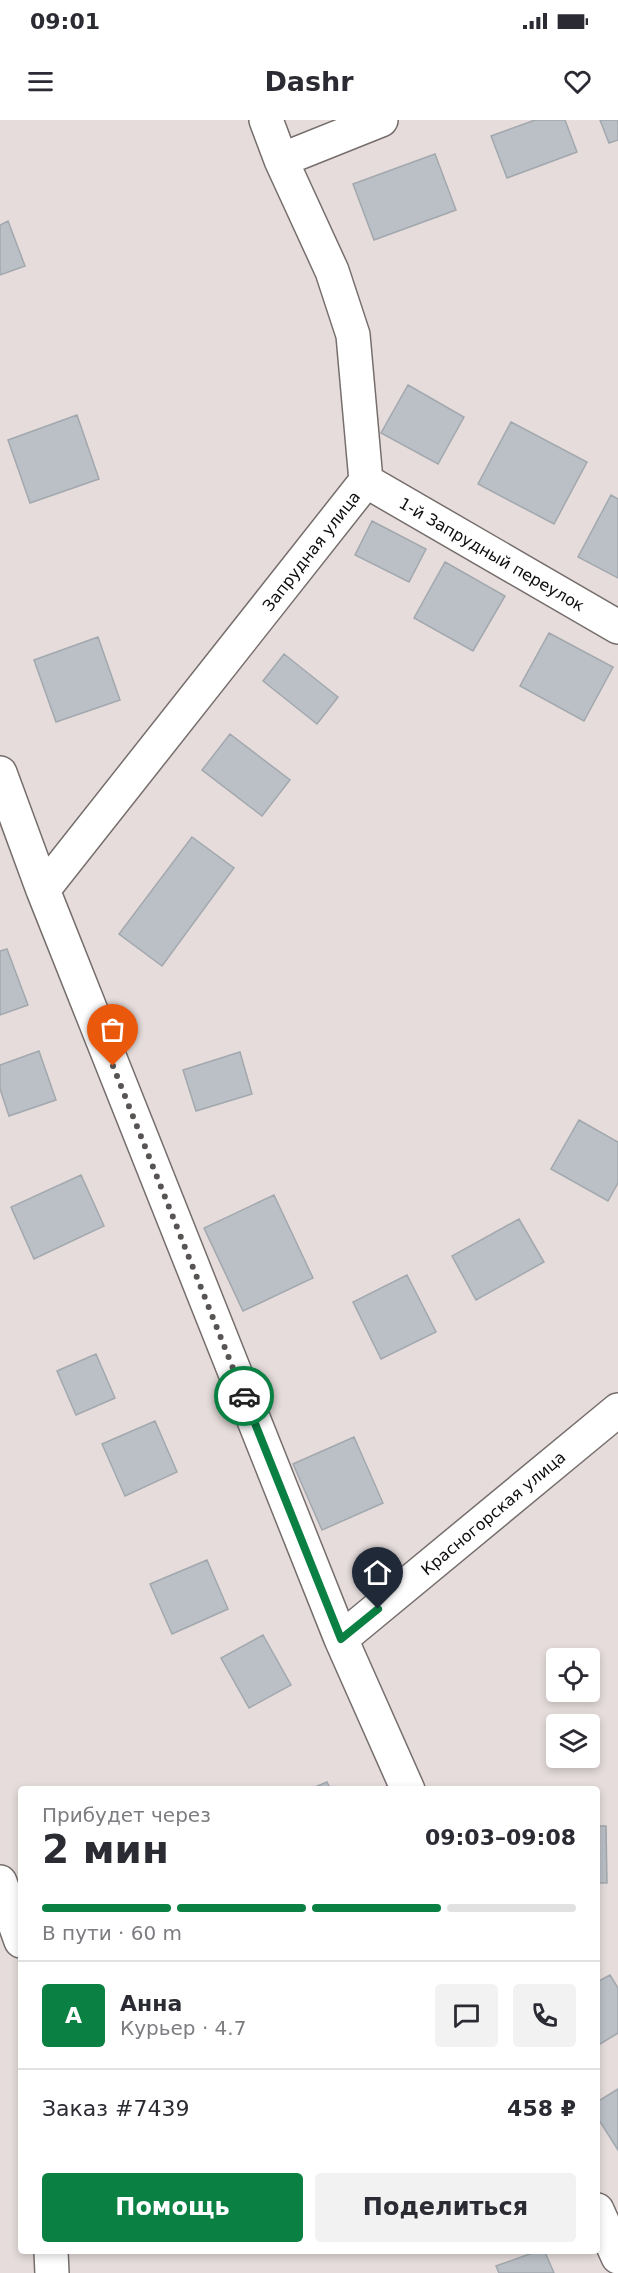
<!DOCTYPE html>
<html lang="ru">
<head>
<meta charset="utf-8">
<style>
  :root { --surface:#fff; --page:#f2f2f3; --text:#2b2b33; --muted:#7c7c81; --line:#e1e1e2; --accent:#0b8043 }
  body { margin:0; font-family:"DejaVu Sans",sans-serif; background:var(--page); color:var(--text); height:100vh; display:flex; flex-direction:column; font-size:22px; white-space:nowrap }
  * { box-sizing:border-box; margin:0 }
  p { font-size:20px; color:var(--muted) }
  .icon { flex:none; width:33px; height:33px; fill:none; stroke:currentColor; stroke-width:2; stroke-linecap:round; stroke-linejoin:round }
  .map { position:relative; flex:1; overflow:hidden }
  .side { position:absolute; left:18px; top:1666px; width:582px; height:468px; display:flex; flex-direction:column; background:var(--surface); border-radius:6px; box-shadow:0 3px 9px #0003 }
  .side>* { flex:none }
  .controls { position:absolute; left:546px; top:1528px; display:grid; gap:12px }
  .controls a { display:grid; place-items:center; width:54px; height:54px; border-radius:6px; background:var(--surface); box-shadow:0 3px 9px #0003; font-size:30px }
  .pin { position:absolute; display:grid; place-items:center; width:51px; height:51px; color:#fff; margin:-62px -26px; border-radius:50% 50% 50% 0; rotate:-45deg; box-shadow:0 0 6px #0007 }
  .pin .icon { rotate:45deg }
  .courier { position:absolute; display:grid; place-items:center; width:60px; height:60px; margin:-30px; border:4px solid #0b8043; border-radius:50%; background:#fff; color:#222; box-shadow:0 2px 8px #0007 }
  .overview em { font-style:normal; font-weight:700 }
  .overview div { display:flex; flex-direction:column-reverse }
  .overview { display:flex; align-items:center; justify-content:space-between; height:102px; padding:0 24px }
  h1 { font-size:39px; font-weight:700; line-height:45px }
  .bar { display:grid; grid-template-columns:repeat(4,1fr); gap:9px 6px; align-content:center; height:72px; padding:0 24px }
  .bar i { height:8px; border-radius:4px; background:var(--line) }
  .bar .current { background:var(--accent) }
  .bar p { grid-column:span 4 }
  .line { display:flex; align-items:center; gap:15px; padding:0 24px; border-top:2px solid var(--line) }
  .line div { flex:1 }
  .round { display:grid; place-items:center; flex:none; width:63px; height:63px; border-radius:6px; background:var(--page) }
  .primary-button { display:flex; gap:12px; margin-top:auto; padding:12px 24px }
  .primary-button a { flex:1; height:69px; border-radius:6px; background:var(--accent); color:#fff; font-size:24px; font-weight:700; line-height:69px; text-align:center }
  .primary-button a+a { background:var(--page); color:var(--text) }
  .status { display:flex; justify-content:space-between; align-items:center; height:42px; padding:0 30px; background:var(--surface); direction:ltr }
  .status svg { height:16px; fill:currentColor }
  header { display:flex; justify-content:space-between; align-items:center; height:78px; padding:0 24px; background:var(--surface); font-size:27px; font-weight:700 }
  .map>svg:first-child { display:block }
  .building { fill:#bac0c6; stroke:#a2a8ad; stroke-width:1.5 }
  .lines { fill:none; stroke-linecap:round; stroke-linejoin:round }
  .street-casing { stroke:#766e6d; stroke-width:36 }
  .street { stroke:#fff; stroke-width:33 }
  .done { stroke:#595454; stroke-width:6; stroke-dasharray:0 10.8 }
  .route { stroke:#0b8043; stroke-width:8 }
  .labels { text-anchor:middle; stroke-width:6; stroke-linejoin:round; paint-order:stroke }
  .street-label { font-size:16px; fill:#0e0b0b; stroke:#fff }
</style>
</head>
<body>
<div class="status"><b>09:01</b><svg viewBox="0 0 49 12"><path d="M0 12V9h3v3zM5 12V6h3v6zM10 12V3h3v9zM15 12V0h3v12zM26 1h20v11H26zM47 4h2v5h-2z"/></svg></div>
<header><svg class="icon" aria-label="menu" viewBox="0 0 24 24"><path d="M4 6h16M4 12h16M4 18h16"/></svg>Dashr<svg class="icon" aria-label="heart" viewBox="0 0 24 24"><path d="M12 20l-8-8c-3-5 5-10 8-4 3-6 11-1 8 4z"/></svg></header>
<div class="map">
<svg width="618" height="2153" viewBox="0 0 618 2153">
  <rect width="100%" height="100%" fill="#e5dcdb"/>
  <path class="building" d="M535 0H565L577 32 507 58 491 16Z
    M600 0H618V20L609 23Z
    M435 34 456 90 374 120 353 64Z
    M8 101 25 146 0 155V105Z
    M408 265 464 297 438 344 381 313Z
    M77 295 99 359 30 383 8 320Z
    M511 302 587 342 554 404 478 364Z
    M611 375 618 379V458L578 437Z
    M372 401 426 429 409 462 355 435Z
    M445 442 505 476 473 531 414 498Z
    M549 513 613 547 584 601 520 566Z
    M98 517 120 580 56 602 34 540Z
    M284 534 338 577 317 604 263 561Z
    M230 614 290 660 262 696 202 650Z
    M192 717 234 748 162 846 119 814Z
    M7 829 28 885 0 895V831Z
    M39 931 56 980 9 996 0 969V945Z
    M240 932 252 974 196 991 183 950Z
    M579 1000 618 1022V1063L608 1081 551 1049Z
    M81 1055 104 1106 34 1139 11 1087Z
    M274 1075 313 1158 243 1191 204 1108Z
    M519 1099 544 1142 476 1180 452 1136Z
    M407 1155 436 1212 381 1239 353 1182Z
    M96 1234 115 1278 76 1295 57 1251Z
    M155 1301 177 1352 125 1376 102 1324Z
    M354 1317 383 1383 322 1410 293 1344Z
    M207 1440 228 1489 172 1514 150 1464Z
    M263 1515 291 1565 249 1588 221 1538Z
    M327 1662 331 1670H308Z
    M597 1706H606L607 1763H597Z
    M610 1855 618 1868V1913L597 1926V1862Z
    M618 1969V2030L597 1997V1982Z
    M535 2132H545L554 2153H499L496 2146Z"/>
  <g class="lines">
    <defs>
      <path id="street" d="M281 40 381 0
        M366 361 618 507
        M0 653 43 770 341 1519 408 1670
        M43 770 366 361 353 215 332 151 281 40 266 0
        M341 1519 618 1290
        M0 1762 21 1821
        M597 2090 618 2137
        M51 2132 52 2153"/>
    </defs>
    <use href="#street" class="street-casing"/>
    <use href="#street" class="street"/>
  </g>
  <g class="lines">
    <path class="done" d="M113 946 244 1276"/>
    <path class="route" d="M244 1276 341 1519 378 1489"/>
  </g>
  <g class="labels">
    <g class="street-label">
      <text transform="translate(311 431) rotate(-52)" y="6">Запрудная улица</text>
      <text transform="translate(492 434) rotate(30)" y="6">1-й Запрудный переулок</text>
      <text transform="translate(493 1393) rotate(-40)" y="6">Красногорская улица</text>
    </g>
  </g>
</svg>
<div class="controls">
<a><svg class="icon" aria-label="locate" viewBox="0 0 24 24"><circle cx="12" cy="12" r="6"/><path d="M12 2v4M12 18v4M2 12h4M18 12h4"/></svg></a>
<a><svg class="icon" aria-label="layers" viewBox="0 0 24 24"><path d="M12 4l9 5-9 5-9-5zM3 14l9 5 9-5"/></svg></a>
</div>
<div class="pin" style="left:113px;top:946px;background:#ea580c"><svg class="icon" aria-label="bag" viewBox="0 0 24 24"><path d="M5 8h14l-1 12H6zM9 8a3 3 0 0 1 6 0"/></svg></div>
<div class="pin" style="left:378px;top:1489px;background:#1f2937"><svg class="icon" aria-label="home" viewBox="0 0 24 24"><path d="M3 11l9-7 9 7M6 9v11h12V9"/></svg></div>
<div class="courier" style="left:244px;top:1276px"><svg class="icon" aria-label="car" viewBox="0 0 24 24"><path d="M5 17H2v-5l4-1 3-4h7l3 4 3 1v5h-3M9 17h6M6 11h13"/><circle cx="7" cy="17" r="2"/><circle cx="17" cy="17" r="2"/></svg></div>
<section class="side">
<div class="overview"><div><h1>2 мин</h1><p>Прибудет через</p></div><em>09:03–09:08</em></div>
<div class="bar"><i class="current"></i><i class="current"></i><i class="current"></i><i></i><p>В пути · 60 m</p></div>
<div class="line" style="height:108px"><b class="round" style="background:var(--accent);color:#fff">А</b><div><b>Анна</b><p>Курьер · 4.7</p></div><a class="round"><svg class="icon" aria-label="chat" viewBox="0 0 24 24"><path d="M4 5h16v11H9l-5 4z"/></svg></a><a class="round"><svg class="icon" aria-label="phone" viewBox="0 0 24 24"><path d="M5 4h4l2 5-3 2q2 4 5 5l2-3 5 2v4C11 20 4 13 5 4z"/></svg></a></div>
<div class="line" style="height:78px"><div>Заказ #7439</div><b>458 ₽</b></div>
<div class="primary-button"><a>Помощь</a><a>Поделиться</a></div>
</section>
</div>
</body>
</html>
